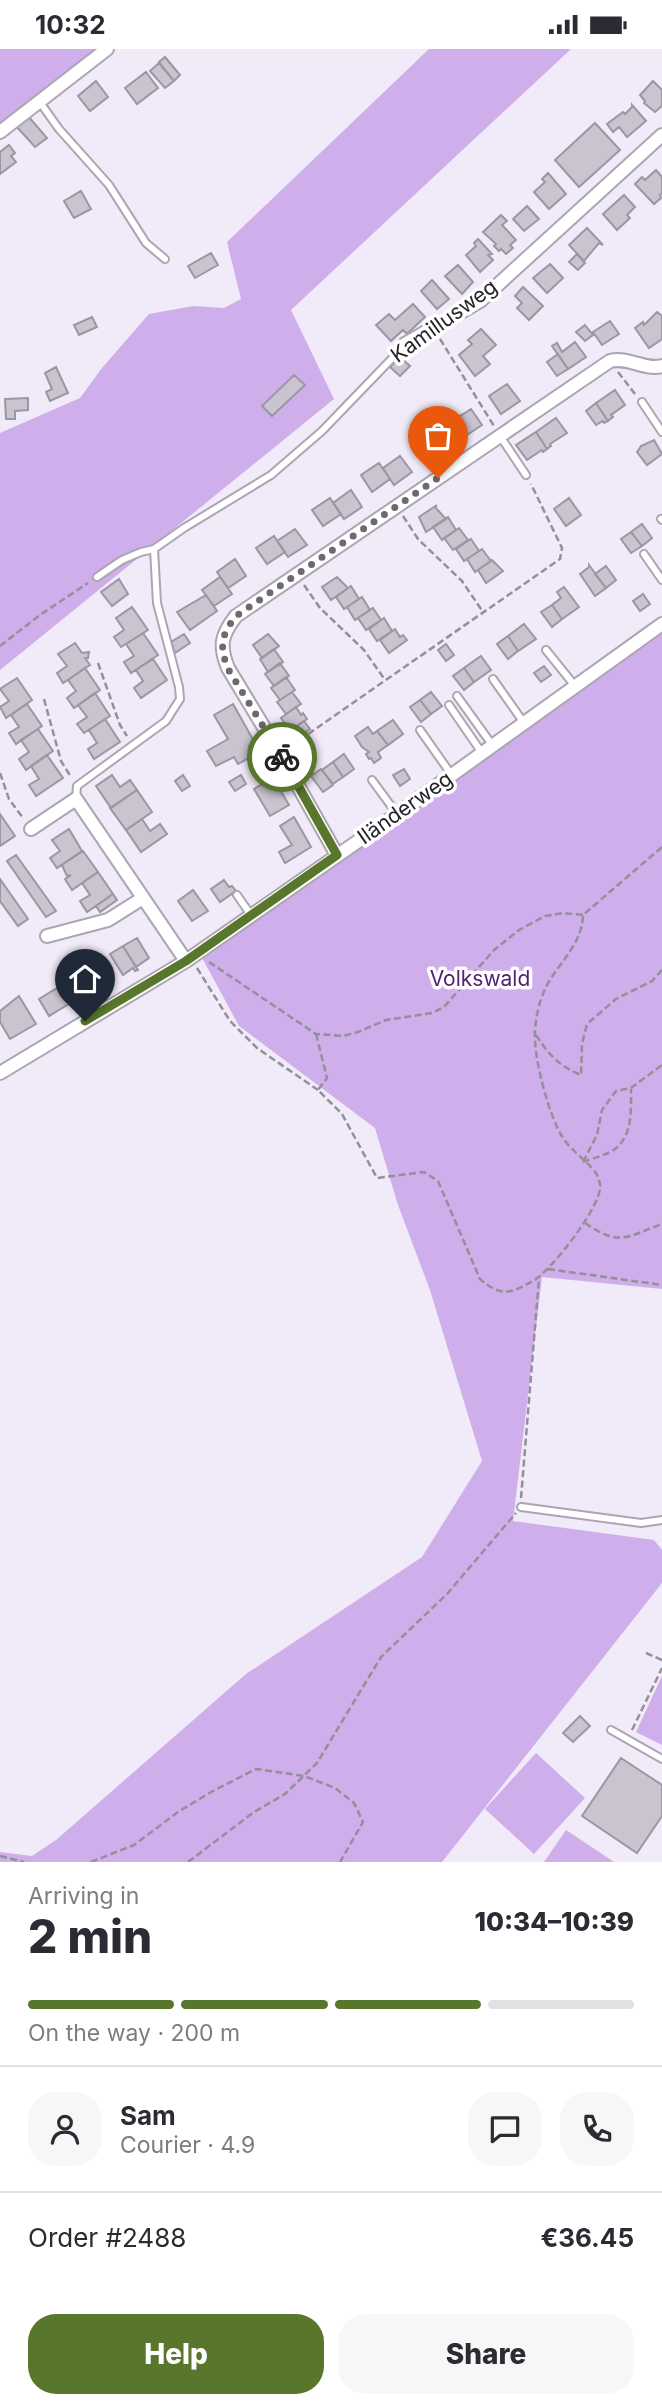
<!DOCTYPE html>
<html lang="en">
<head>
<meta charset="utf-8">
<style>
  :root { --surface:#fff; --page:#f7f7f7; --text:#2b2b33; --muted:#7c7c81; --line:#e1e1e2; --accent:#58762c }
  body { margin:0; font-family:Inter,sans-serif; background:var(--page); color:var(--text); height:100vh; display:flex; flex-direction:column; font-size:26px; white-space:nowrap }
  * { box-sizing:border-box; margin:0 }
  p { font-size:23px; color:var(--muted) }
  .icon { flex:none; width:38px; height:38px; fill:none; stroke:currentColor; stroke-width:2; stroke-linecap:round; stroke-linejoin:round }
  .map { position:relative; height:1813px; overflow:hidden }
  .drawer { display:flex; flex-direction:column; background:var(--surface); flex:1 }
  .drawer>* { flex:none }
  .pin { position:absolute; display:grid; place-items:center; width:60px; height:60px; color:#fff; margin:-72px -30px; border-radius:50% 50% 50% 0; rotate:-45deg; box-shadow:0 0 7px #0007 }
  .pin .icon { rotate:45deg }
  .courier { position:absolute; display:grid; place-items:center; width:70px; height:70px; margin:-35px; border:5px solid #58762c; border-radius:50%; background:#fff; color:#222; box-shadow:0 2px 9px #0007 }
  .overview em { font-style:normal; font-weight:800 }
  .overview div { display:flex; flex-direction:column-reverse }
  .overview { display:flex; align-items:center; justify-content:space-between; height:119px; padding:0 28px }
  h1 { font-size:46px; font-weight:800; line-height:52px }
  .bar { display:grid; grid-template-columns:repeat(4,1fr); gap:10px 7px; align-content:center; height:84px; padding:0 28px }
  .bar i { height:9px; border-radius:5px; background:var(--line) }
  .bar .current { background:var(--accent) }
  .bar p { grid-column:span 4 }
  .line { display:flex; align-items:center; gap:18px; padding:0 28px; border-top:2px solid var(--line) }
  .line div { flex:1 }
  .round { display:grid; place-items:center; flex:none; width:74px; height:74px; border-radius:28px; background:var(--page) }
  .action { display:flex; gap:14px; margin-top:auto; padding:14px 28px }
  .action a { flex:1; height:80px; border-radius:28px; background:var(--accent); color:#fff; font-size:28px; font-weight:800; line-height:80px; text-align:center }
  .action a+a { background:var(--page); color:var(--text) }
  .status { display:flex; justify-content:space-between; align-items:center; height:49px; padding:0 35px; background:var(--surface); direction:ltr }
  .status svg { height:19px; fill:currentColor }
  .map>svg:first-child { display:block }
  .green { fill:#ceaeeb }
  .building { fill:#cac3d0; stroke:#9c96a2; stroke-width:2 }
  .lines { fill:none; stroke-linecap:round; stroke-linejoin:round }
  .lane-casing { stroke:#aca5b2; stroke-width:10 }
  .street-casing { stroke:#aca5b2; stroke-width:16 }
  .path { stroke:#948f98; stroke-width:2.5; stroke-dasharray:7 3.5; stroke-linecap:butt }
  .lane { stroke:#fff; stroke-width:6 }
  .street { stroke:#fff; stroke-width:12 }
  .done { stroke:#6e6971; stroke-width:7; stroke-dasharray:0 12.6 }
  .route { stroke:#58762c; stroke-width:9 }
  .labels { text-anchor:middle; stroke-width:7; stroke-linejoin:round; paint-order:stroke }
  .street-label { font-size:21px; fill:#272429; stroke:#fff }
  .park-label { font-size:21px; fill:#531e76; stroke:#fff }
</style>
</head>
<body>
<div class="status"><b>10:32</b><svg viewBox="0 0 49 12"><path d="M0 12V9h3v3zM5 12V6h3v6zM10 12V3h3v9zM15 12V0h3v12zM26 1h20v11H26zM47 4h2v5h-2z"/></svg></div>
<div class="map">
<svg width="662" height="1813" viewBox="0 0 662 1813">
  <rect width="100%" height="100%" fill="#f1eaf8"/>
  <path class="green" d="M0 0H99L0 76Z
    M429 0H571L291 261 334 350 0 621V384L80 349 102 319 149 265 193 257 224 259 241 250 227 193Z
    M662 576V1240L542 1228 513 1472 654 1491 662 1501V1534L442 1813H0V1803L32 1807 56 1791 246 1625 422 1508 482 1412 430 1241 398 1156 375 1079 239 977 200 905Z
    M662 1627V1696L636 1683Z
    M536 1704 585 1749 534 1805 485 1760Z
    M566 1781 614 1813H544Z"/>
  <path class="building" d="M165 8 180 26 174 32 159 13Z
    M159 14 174 32 165 39 150 22Z
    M146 23 158 39 137 55 125 39Z
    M96 32 108 48 90 62 78 47Z
    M653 32 662 41V57L655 63 644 54 645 52 640 46Z
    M632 56 646 72 627 88 619 78 613 83 607 75 623 63 625 65 632 58Z
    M28 67 47 89 35 98 16 77Z
    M595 74 620 101 579 138 555 111Z
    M9 96 15 104 11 107 16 113 0 125V103Z
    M656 121 662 128V144L660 146 661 149 654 155 635 135 642 128 645 131Z
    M548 124 566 145 549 160 534 143 545 133 542 130Z
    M81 142 91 160 74 169 64 152Z
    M624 146 635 158 627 166 630 169 617 181 603 165Z
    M527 157 539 170 524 182 513 170Z
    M501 166 507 172 502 176 516 191 510 196 513 199 506 205 501 200 499 202 494 197 496 195 483 183Z
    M587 179 603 196 599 194 584 212 569 196Z
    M478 190 492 205 488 206 493 211 480 223 466 206 476 197 474 194Z
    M211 204 218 216 195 229 188 217Z
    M577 205 585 214 578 221 569 213Z
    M550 215 563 229 547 244 533 229Z
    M458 216 473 233 462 245 445 227Z
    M432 231 449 250 437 260 421 242Z
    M523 238 543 257 529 271 517 259 522 254 515 247Z
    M413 255 425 268 407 285 403 281 391 292 376 276 389 265 395 271Z
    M657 263 662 267V290L649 299 635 279 643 273 644 276Z
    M92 268 97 278 79 286 74 276Z
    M610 272 619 285 602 296 593 283Z
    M585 276 593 286 585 292 576 283Z
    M481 280 496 296 483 307 490 315 475 327 459 306 472 295 468 291Z
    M575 293 586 308 568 320 552 297 557 294 562 303Z
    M558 305 568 320 557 327 547 313Z
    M400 308 410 317 400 327 390 318Z
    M56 318 68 344 50 352 46 343 52 340 45 324Z
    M294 326 305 336 272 367 262 357Z
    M507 335 520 352 501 365 489 347Z
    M615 341 625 356 611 366 613 368 608 372 596 354Z
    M28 349V361L15 362V370H6L5 350Z
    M596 354 608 372 604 374 603 372 596 376 586 362Z
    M471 360 482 376 464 388 452 372Z
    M449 367 460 383 442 396 431 379Z
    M556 369 567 384 550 395 551 397 547 400 536 383Z
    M427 374 438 390 420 402 409 386Z
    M536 383 547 400 543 403 542 401 527 411 516 396Z
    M654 391 662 405 647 416 637 403 641 397Z
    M400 407 412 423 394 436 383 419Z
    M379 414 390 430 372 443 361 426Z
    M351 441 362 458 344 470 333 454Z
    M330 449 341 465 323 477 312 461Z
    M569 449 581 466 566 477 554 460Z
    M437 456 435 458 446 470 426 483 419 468Z
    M448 468 456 481 442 491 433 478Z
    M642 475 652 489 642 497 631 483Z
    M459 479 468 491 453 501 444 489Z
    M295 480 307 496 288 508 277 492Z
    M631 483 642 497 631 504 621 490Z
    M274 487 285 503 267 515 256 499Z
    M471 490 479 502 464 512 456 500Z
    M482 500 491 512 475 523 467 510Z
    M235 510 246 527 228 539 217 523Z
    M492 511 503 522 486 534 478 521Z
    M589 516 606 539 595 547 580 525 589 518Z
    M606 517 616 531 606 539 595 525Z
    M220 528 232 545 214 557 202 541Z
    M337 528 348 539 331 551 322 538Z
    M119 530 128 545 112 557 101 543Z
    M351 537 359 550 344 560 336 548Z
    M564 538 579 558 562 570 552 556 561 549 557 543Z
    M643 545 650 555 640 562 633 552Z
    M206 546 217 562 190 581 177 563Z
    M362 548 370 561 355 571 347 558Z
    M552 556 562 570 552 578 541 563Z
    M132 558 148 581 121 598 114 588 124 581 116 569Z
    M373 559 381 571 366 581 358 569Z
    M384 569 392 582 377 592 369 580Z
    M524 575 536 590 518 602 508 587Z
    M395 580 400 588 403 586 407 591 389 604 380 591Z
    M143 584 158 606 131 624 124 613 134 607 126 595Z
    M184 585 190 594 175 604 171 593Z
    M268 585 279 597 262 609 253 596Z
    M508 587 518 602 508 610 497 595Z
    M75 594 82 604 89 603 88 609H85L90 616 63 634 57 624 67 617 58 605Z
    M446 595 454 606 446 612 438 601Z
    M274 600 283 613 268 623 260 610Z
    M481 607 491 621 474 633 464 619Z
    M153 610 167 631 141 649 134 639 143 632 136 621Z
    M280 614 289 627 274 637 265 625Z
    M544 617 551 626 541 633 534 624Z
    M85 619 100 641 74 659 67 649 76 642 68 631Z
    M464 619 474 633 464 641 453 627Z
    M286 628 295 641 280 651 271 639Z
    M17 629 32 651 6 669 0 658 9 652 0 640Z
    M292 643 301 655 286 665 277 653Z
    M431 643 442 657 431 665 420 651Z
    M95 644 110 667 84 684 77 675 87 668 78 656Z
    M420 651 431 665 421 673 410 658Z
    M27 655 42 677 16 695 9 684 19 678 11 666Z
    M233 655 255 694 249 697 254 706 238 715 234 708 216 717 207 702 228 690 214 666Z
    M296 658 301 666 303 664 307 670 290 682 281 669Z
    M105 670 120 693 94 710 88 700 97 694 89 681Z
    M393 671 403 685 388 696 377 682Z
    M304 672 310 680 296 690 290 682Z
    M368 678 373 685 377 682 388 696 378 703 381 709 374 714 371 709 369 710 366 705 369 703 362 698 355 687Z
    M38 680 53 702 26 721 19 710 29 703 21 691Z
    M344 705 354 720 343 728 333 713Z
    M47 706 63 729 36 747 29 736 39 730 31 717Z
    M333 713 343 728 333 735 322 721Z
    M321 720 333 736 323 743 311 727Z
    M404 720 410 730 400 737 393 726Z
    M112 726 120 738 130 731 137 741 111 759 96 737Z
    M183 726 190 737 182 742 175 732Z
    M241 726 246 735 235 742 229 733Z
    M273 729 289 756 270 767 254 740Z
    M137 741 152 763 126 781 110 759Z
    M0 765 15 787 0 797Z
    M294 768 311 798 285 814 279 803 292 796 280 777Z
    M142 770 150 782 160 775 167 785 141 803 126 781Z
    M69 780 82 802 57 819 50 809 60 802 52 791Z
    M83 802 98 823 72 841 65 830 71 826 67 827 62 816Z
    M16 806 56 862 46 868 7 812Z
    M98 823 113 845 87 863 80 852 90 846 82 834Z
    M0 830 28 870 18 877 0 852Z
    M224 831 229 838 232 837 236 842 220 853 211 840Z
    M193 841 208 862 192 872 178 852Z
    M113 845 117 851 100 863 96 857Z
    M137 889 149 909 136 918 123 897Z
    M123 897 138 921 135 922 133 919 123 926 110 905Z
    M100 912 112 932 99 941 86 920Z
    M86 920 99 941 86 949 73 928Z
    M62 936 72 953 49 967 39 950Z
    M19 947 36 975 10 990 0 973V962Z
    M580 1667 590 1677 573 1693 563 1684Z
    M621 1709 662 1736V1767L637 1804 582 1767Z"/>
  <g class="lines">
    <defs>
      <path id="lane" d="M39 52 59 80 109 136 146 194 165 210
        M642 353 662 383
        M500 387 526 426
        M661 470 662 471
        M644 505 662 531
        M97 528 122 511 141 503 154 500 184 479 271 426 322 382 405 296
        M546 601 575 637
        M493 630 524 674
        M457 647 493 697
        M449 656 482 704
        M420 681 451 725
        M372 731 397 765
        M76 750 77 737 166 672 180 650 179 638 157 554 154 500
        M237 846 251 866
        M521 1458 641 1474 662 1471
        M611 1681 662 1710"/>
      <path id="street" d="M0 83 107 0
        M405 295 480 252 662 86
        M31 780 76 750 186 912
        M337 806 280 705 228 619C219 597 221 586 236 567L610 312C628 307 645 322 662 317
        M47 887 108 871 143 849
        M0 1024 186 912 410 756 662 575"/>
    </defs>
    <use href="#lane" class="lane-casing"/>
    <use href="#street" class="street-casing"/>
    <path class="path" d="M440 290 494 377
      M618 323 635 345
      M403 467 418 490 462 532 483 563
      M304 536 320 559 364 601 385 631
      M0 597 40 566 88 534
      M98 614 120 676 127 687
      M44 650 61 712 71 728
      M291 697 560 510 562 499 531 435
      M0 724 9 750 23 769
      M209 913 316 985 343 987 358 983 386 971 432 964 444 958 494 901 519 881 545 867 564 864 583 866
      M197 919 230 972 257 999 318 1041
      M316 985 327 1029 318 1041 342 1065 377 1129 424 1123 438 1132 480 1230C501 1248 510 1245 533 1232 551 1222 599 1160 600 1139 601 1135 599 1132 598 1128 595 1118 570 1101 563 1089 549 1068 533 1007 535 982 536 965 540 950 547 936 561 911 582 895 583 866L662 798
      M536 986C549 1006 559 1017 581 1026L582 995 587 975 616 950 652 932 662 921
      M583 1113 597 1086 602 1061 616 1042 631 1039 662 1016
      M583 1113C593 1109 607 1106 615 1100 633 1086 631 1060 631 1040
      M585 1174C620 1198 626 1188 662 1175
      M548 1220 662 1236
      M521 1449 539 1229
      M646 1604 662 1611
      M632 1681 662 1619
      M0 1807 24 1813
      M91 1813 134 1796 178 1763 211 1743 256 1720 304 1727 335 1739 354 1754 363 1773 340 1813
      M188 1813 254 1763 285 1745 317 1714 381 1608 447 1545 516 1464"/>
    <use href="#lane" class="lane"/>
    <use href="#street" class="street"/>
  </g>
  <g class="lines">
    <path class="done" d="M282 708 228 620C219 597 221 586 236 567L438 429"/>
    <path class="route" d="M85 972 186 912 337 806 282 708"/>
  </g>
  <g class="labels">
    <g class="street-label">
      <text transform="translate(444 272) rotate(-36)" y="7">Kamillusweg</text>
      <text transform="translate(405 759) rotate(-35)" y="7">Iländerweg</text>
    </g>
    <g class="park-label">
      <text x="480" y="937">Volkswald</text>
    </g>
  </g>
</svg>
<div class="pin" style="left:438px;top:429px;background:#ea580c"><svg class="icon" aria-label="bag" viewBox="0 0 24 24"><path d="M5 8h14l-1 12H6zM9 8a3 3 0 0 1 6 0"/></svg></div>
<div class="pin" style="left:85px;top:972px;background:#1f2937"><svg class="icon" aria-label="home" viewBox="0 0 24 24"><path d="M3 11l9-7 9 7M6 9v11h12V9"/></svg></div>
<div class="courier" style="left:282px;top:708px"><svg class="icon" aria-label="bike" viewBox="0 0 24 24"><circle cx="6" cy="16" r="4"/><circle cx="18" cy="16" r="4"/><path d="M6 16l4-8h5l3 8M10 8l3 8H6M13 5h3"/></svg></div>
</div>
<section class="drawer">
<div class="overview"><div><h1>2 min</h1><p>Arriving in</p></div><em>10:34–10:39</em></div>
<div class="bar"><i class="current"></i><i class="current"></i><i class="current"></i><i></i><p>On the way · 200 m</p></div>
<div class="line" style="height:126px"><a class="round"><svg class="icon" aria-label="person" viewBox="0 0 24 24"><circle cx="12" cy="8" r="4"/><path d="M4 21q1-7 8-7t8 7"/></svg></a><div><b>Sam</b><p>Courier · 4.9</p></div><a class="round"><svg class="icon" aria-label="chat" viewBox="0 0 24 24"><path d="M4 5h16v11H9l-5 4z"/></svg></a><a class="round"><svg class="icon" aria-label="phone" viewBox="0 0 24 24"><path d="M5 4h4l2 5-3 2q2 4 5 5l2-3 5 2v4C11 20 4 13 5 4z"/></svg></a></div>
<div class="line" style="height:91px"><div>Order #2488</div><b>€36.45</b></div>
<div class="action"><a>Help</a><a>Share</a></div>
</section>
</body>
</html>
